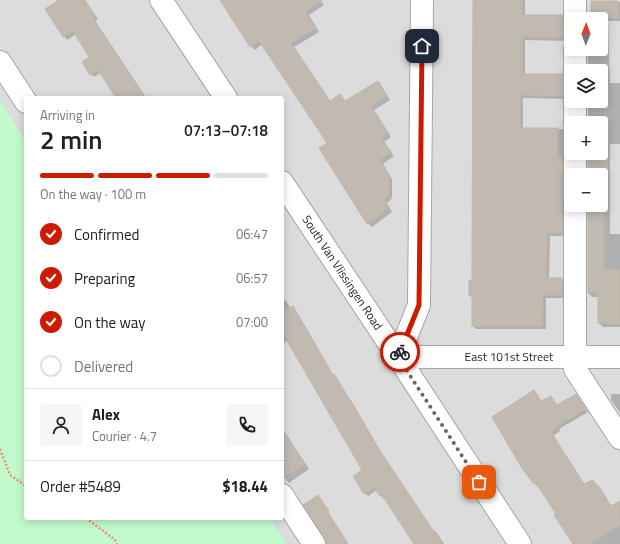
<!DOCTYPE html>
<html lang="en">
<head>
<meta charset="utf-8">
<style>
  :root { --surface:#fff; --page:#f6f6f6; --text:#202124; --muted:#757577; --line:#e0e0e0; --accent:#cd1b00 }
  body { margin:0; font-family:"Titillium Web",sans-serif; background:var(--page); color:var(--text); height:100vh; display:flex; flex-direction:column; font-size:15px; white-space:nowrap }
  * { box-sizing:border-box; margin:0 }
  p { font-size:13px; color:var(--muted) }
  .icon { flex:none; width:22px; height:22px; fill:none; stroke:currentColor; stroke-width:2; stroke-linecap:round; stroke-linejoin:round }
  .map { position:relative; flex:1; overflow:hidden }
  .sheet { position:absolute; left:24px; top:96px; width:260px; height:424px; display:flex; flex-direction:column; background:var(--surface); border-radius:4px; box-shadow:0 2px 10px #0003 }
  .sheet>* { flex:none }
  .needle { width:26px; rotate:1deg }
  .tools { position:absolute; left:564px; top:12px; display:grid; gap:8px }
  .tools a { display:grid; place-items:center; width:44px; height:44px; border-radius:4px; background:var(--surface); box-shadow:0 2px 10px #0003; font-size:20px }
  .pin { position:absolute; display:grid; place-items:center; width:34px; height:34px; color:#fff; margin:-17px; border-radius:8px; box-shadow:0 2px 6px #0006 }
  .courier { position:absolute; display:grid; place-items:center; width:40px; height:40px; margin:-20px; border:3px solid #cd1b00; border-radius:50%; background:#fff; color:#222; box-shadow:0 1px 5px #0007 }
  .headline em { font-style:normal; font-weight:600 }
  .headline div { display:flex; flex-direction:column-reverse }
  .headline { display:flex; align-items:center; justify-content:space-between; height:68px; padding:0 16px }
  h1 { font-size:26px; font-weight:600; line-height:30px }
  .bar { display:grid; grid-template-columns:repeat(4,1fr); gap:6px 4px; align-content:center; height:48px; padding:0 16px }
  .bar i { height:5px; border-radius:3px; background:var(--line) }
  .bar .selected { background:var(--accent) }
  .bar p { grid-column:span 4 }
  .line { display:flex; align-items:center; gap:10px; padding:0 16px; border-top:1px solid var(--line) }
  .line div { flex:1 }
  .round { display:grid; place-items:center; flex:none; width:42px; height:42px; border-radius:4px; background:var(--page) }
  ol { padding:0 16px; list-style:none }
  li { display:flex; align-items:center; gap:12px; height:44px }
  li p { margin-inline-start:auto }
  li .icon { padding:4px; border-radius:50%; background:var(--accent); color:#fff; stroke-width:4 }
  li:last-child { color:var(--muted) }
  li i { width:22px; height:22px; border:2px solid var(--line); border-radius:50% }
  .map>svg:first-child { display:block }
  .residential { fill:#dddcdc; fill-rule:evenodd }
  .park { fill:#c2facd }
  .shadow { fill:#0003 }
  .building { fill:#c0bab1; stroke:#c2b6a7 }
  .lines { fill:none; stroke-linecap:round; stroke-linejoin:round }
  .minor-casing { stroke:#a6a6a6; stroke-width:24 }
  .path { stroke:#fb8c6b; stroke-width:2.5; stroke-dasharray:2 2; stroke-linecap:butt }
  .minor { stroke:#fff; stroke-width:22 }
  .done { stroke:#686764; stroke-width:4; stroke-dasharray:0 7.2 }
  .route { stroke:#cd1b00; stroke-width:5 }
  .labels { text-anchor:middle; stroke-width:3; stroke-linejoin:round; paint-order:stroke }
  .street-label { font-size:12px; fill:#1f1f1f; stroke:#fff }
</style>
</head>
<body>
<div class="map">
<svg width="620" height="544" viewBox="0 0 620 544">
  <rect width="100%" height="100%" fill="#f0ede5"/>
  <path class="residential" d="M0 0H620V544H285L269 518H282V98H26V143L0 102ZM571 19H601V49H571ZM571 71H601V101H571ZM571 123H601V153H571ZM571 175H601V205H571Z"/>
  <path class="park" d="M0 101 26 141V518H270L287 544H0Z"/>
  <path class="shadow" d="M56 0H85L98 19 95 21 125 68 146 98H117L101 73 94 77 91 74V57L76 34 67 40 46 10 58 2Z
    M221 0H320L324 5 309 15 319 32 294 47 330 101 340 95 346 102 378 82 390 100 374 110 391 137 384 142 394 156 383 164 392 179V198L387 203 392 212 372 227 368 223 328 143 262 44 255 50 251 46Z
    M475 0H525V16H562L566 19 568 30 571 32V41L525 40V75H563L566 78 568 82 571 83V95L568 99 523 98V129H563L571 135V147L566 179 567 186 571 187V199L566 236H550L549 279H562L566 283 565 298H546V329H476L473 326V298L470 295 473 281Z
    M592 2H620V21H608L610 83H620V144H610V234H620V327H603L599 323V297H592L588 293V205H601V175H588V153H601V123H588V101H601V71H588V49H601V19H588V15H592Z
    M282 298 286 301 291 309 293 308 296 311 333 376 355 407 380 451 433 531 434 530 437 533 444 544H414L385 498 384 499 381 496 377 490 368 496 365 493 364 471 288 340 282 344Z
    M534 391 542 402 551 397 557 406 576 395 588 412 559 429 560 431 553 436 585 485 593 481 602 491 612 507 620 502V544H574L558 514 539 486 538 487 535 484 524 469Z
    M611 394H620V413L611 400Z
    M282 428 309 469 289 483 282 475Z"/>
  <path class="building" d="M59 0H85L95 16 93 18 146 98H116L98 70 90 75 82 62 89 57 73 31 63 37 45 9Z
    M220 0H322L306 11 316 28 291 43 330 101 340 94 345 101 378 81 387 96 371 106 388 133 381 138 391 152 380 160 389 175V195L384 199 389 208 367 224 319 148 327 143 259 41 250 47Z
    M473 0H522V15H562L563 19 565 26V38L522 37V74H563L565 78 564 96 520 95V128H558V158H562V233H547L546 278H562V294L561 295H543L542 326H472V296H469V280H472V268Z
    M591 1H618V18H591Z
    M588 158H607V175H588Z
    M588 206H604V269L620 270V324L598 323V293H588Z
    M293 306 333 375 334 374 352 403 377 446 442 544H414L382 495 380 496 374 487 364 494 353 476 362 470 282 332V312Z
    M534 390 541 401 551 396 557 405 576 394 586 409 557 426 558 428 551 432 584 484 593 480 598 487 599 486 611 506 620 501V525L591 544H573L554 515 556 514 536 483 534 484 523 470 492 417Z
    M282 429 305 464 282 479Z
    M318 495 329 511 328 512 348 544H326L324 537 303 505Z"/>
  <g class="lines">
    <defs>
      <g id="minor">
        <path d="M161 0 226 98"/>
        <path id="s1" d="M422 0 419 305 398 357H620"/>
        <path d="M575 0V19"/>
        <path d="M575 49V71"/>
        <path d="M0 62 26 102"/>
        <path d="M575 101V123"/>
        <path d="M575 153V175"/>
        <path id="s2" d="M282 182 398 357 520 544"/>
        <path d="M575 205V369L620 438"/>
        <path d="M282 495 314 544"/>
      </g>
    </defs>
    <use href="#minor" class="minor-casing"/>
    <path class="path" d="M0 449 10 475 26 486
      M86 518 115 540 117 544"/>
    <use href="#minor" class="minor"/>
  </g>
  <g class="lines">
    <path class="done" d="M400 352 398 357 479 482"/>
    <path class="route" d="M400 352 419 305 422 46"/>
  </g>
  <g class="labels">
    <g class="street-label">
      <text dy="4" stroke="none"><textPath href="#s2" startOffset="109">South Van Vlissingen Road</textPath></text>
      <text dy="4" stroke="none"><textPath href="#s1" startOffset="472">East 101st Street</textPath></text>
    </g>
  </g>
</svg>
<div class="tools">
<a><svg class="needle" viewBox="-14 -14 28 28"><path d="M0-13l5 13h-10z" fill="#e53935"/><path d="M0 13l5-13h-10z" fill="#757577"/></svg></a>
<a><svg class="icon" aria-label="layers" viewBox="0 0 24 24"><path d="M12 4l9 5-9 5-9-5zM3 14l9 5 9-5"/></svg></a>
<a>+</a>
<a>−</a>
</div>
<div class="pin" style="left:479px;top:482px;background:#ea580c"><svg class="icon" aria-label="bag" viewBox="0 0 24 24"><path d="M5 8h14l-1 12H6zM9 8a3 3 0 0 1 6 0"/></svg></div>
<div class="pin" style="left:422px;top:46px;background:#1f2937"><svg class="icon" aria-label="home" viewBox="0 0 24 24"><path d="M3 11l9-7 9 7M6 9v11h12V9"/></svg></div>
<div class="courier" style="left:400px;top:352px"><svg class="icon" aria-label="bike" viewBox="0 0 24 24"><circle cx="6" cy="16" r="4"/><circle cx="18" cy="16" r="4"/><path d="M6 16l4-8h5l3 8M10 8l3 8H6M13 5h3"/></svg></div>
<section class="sheet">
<div class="headline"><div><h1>2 min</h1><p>Arriving in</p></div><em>07:13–07:18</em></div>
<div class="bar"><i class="selected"></i><i class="selected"></i><i class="selected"></i><i></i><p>On the way · 100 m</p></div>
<ol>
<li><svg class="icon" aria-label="check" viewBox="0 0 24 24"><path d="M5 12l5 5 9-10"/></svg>Confirmed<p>06:47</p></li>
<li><svg class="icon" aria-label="check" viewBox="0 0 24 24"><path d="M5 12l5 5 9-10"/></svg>Preparing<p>06:57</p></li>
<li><svg class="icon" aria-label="check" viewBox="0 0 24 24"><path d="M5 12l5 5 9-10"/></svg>On the way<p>07:00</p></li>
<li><i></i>Delivered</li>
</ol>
<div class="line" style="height:72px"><a class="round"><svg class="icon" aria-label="person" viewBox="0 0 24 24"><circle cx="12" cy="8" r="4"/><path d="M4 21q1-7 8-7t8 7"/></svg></a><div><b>Alex</b><p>Courier · 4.7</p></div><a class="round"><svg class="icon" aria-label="phone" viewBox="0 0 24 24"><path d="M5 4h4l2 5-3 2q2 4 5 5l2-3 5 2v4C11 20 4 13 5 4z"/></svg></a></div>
<div class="line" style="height:52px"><div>Order #5489</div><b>$18.44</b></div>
</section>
</div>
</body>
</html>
